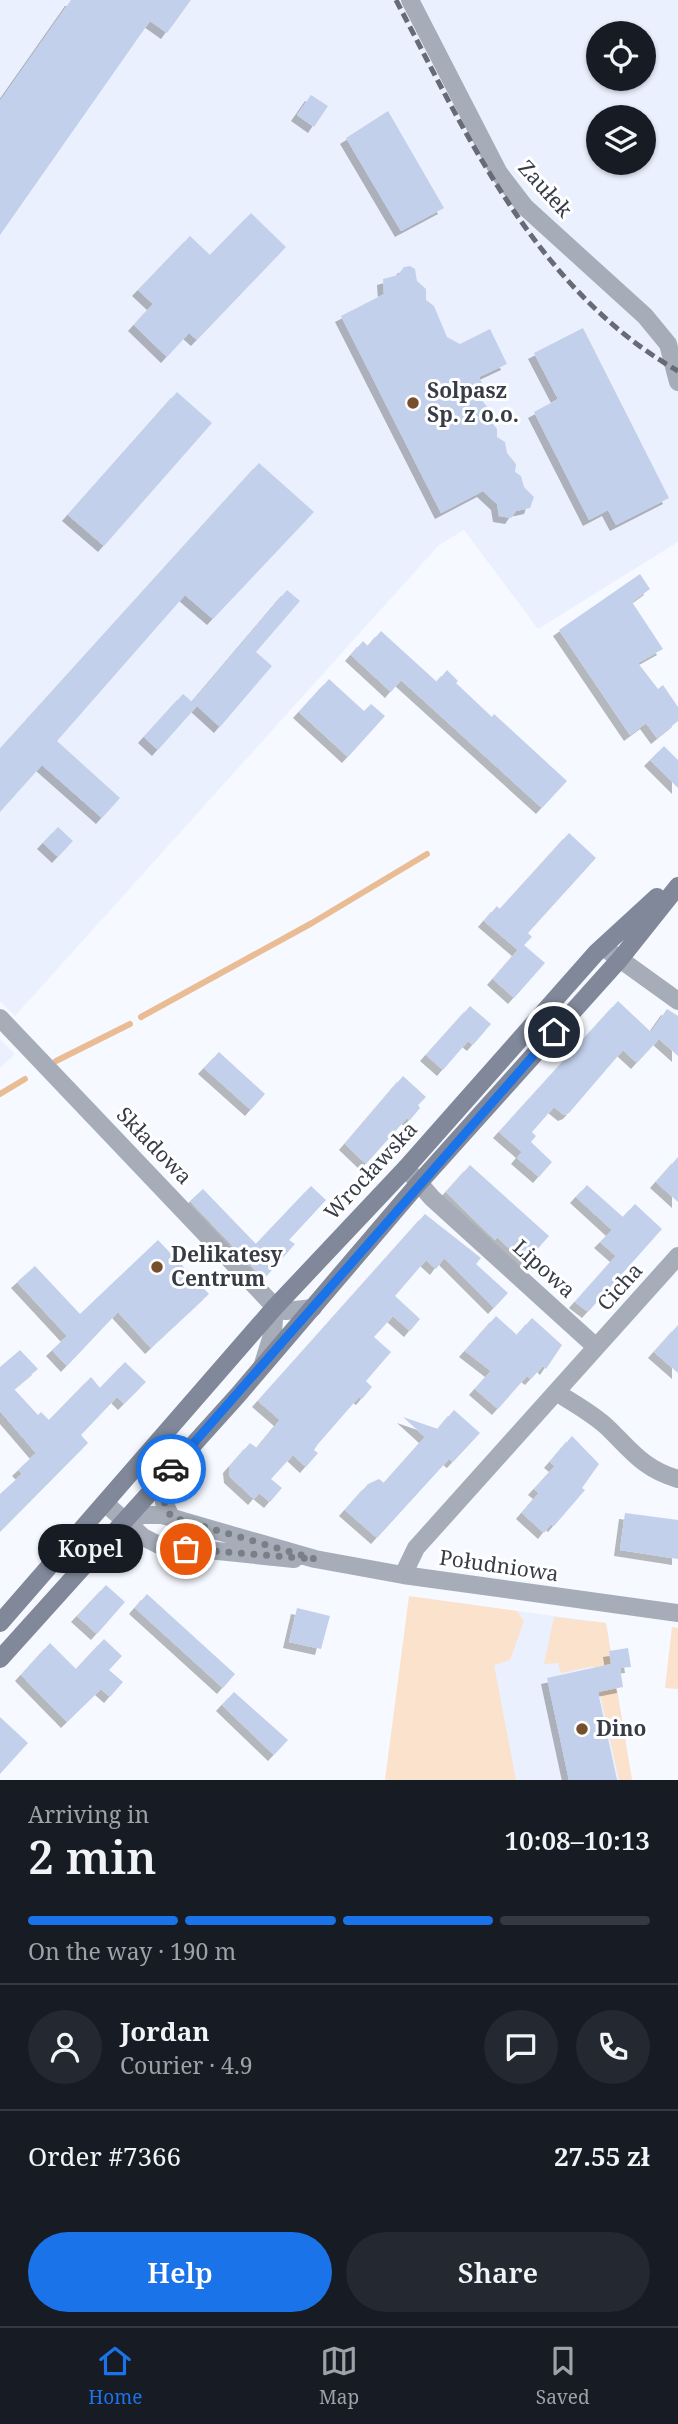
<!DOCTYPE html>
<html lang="en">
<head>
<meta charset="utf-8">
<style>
  :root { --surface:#171b24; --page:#242831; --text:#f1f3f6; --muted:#9ea1a6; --line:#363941; --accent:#1a73e8 }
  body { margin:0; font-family:"Noto Serif",serif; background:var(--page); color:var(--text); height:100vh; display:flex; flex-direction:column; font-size:26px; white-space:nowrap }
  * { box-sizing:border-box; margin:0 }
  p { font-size:23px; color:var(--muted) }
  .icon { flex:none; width:38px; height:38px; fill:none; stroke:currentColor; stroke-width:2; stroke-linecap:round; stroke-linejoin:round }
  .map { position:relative; height:1780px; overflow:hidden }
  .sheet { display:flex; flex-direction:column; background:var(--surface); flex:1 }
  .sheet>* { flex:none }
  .tools { position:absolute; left:586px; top:21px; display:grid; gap:14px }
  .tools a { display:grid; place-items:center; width:70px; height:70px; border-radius:50%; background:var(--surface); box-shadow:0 2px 5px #0004; font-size:35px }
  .pin { position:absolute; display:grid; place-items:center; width:60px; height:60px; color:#fff; margin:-30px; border:4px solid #fff; border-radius:50%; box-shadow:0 2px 7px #0007 }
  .courier { position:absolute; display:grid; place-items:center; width:70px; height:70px; margin:-35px; border:5px solid #1a73e8; border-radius:50%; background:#fff; color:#222; box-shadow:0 2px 9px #0007 }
  .bubble { position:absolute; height:49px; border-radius:24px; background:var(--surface); box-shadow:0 2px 5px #0004; font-size:23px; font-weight:600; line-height:49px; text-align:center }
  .summary em { font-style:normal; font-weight:600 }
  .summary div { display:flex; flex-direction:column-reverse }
  .summary { display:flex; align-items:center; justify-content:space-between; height:119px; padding:0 28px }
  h1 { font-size:46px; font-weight:600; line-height:52px }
  .bar { display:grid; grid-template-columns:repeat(4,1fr); gap:10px 7px; align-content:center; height:84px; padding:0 28px }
  .bar i { height:9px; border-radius:5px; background:var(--line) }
  .bar .active { background:var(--accent) }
  .bar p { grid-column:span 4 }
  .line { display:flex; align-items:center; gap:18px; padding:0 28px; border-top:2px solid var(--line) }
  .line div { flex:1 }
  .round { display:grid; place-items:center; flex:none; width:74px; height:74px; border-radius:37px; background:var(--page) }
  .action { display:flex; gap:14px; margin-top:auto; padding:14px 28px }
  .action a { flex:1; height:80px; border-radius:42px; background:var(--accent); color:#fff; font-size:28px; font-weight:600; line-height:80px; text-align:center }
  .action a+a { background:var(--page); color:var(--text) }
  .dock { display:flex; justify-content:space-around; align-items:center; height:98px; border-top:2px solid var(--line); background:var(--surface); font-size:19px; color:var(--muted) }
  .dock a { display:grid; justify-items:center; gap:4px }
  .dock .active { color:var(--accent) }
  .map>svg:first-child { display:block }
  .built { fill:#eaf0fe; fill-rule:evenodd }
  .green { fill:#fbe2cc }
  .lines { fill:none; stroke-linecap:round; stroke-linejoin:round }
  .stream { stroke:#e9bc93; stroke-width:6 }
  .building { fill:#c3d0eb; filter:url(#shadow) }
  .street { stroke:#a7adb8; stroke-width:18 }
  .secondary { stroke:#808899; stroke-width:18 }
  .rail { stroke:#676b75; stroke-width:5; stroke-dasharray:10 5; stroke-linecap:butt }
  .done { stroke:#7a7e87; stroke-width:7; stroke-dasharray:0 12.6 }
  .route { stroke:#1a73e8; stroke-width:9 }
  .poi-dot { fill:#75502b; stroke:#fff; stroke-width:2.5 }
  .labels { text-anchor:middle; stroke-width:6; stroke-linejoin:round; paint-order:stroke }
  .street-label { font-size:21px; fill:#373c47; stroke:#fff }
  .poi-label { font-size:21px; font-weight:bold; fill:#373c47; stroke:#fff; text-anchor:start }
</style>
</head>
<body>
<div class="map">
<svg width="678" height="1780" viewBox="0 0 678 1780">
  <defs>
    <filter id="shadow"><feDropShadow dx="-6" dy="6" stdDeviation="0" flood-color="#0004"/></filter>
  </defs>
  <rect width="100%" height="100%" fill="#f6f9ff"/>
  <path class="built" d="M0 0H678V542L538 629 464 530 439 545 15 1016 0 1001ZM598 33H644V79H598ZM598 117H644V163H598Z
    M0 1039 15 1054 0 1068Z
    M437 1600 606 1623 632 1780H473Z"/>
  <path class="green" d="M409 1596 517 1611 524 1621 510 1660 494 1665 516 1780H385Z
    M554 1617 606 1623 632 1780H619L594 1666 561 1673 558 1663 544 1664Z
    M672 1627 678 1628V1689L665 1688Z"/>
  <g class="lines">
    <path class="stream" d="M141 1017 312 923 427 854
      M56 1061 130 1024
      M0 1094 25 1079"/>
  </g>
  <path class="building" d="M71 0H191L167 33 150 21 0 235V101Z
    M311 95 328 106 314 127 297 115Z
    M388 111 444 208 401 231 346 138Z
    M251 213 286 247 197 340 189 333 167 357 134 325 153 304 138 290 190 236 210 255Z
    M410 266 415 269 417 281 426 289V300L434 306 447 337 460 344 490 329 507 364 479 377 483 385 474 390 488 408 489 419 497 429V437L505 442 507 453 516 464 515 472 521 476 524 487 534 497 530 508 516 511 511 518 499 516 497 504 483 491 441 513 341 316 384 294 383 279 398 275 404 267Z
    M583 328 669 498 616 525 608 510 589 520 534 412 558 399 534 353Z
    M177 392 212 423 104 546 68 515Z
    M259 463 314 512 213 619 185 595 57 741 120 798 102 818 42 765 0 812V749Z
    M640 574 650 589 632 602 663 649 638 663 658 689 663 685 678 707V721L657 738 646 723 630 735 559 630Z
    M287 590 300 601 256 652 272 666 220 727 197 706 158 750 144 737 183 694 196 705 192 702Z
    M381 631 437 682 447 670 458 681 456 683 492 717 494 714 567 781 542 808 401 680 391 692 351 655 363 641 368 646Z
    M329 679 364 711 371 704 385 716 348 757 299 712Z
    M664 746 678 760V788L650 760Z
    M58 827 73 841 58 857 43 843Z
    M569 833 596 858 528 933 532 937 524 945 545 963 514 998 493 979 518 950 484 921 497 906 500 909Z
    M618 1001 651 1032 667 1009 678 1016V1056L659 1039 637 1063 623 1050 569 1113 564 1115 554 1107 532 1132 536 1136 531 1142 552 1162 539 1177 517 1158 522 1152 499 1132Z
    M470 1006 491 1024 473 1045 468 1041 443 1070 426 1055Z
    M219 1052 265 1094 251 1110 204 1068Z
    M403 1076 426 1097 418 1105 420 1108 410 1120 407 1118 366 1164 345 1144Z
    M678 1157V1202L656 1182Z
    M470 1165 549 1236 525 1263 497 1237 495 1240 446 1192Z
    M587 1185 623 1217 635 1204 662 1229 588 1312 575 1302 616 1256 600 1242 612 1230 576 1197Z
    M311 1186 326 1200 289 1240 295 1244 264 1279 190 1201 203 1189 256 1244Z
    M425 1214 481 1258 476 1264 508 1293 494 1308 444 1258 436 1269 426 1260 395 1296 420 1319 410 1331 393 1316 374 1337 391 1352 366 1381 372 1387 362 1399 359 1397 318 1444 314 1450 318 1453 306 1467 293 1455 271 1479 282 1488 270 1502 259 1493 254 1499 230 1477 229 1467 250 1443 257 1448 280 1420 258 1401Z
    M158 1240 209 1294 151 1348 118 1312 67 1366 52 1350 67 1336 17 1282 35 1266 80 1314Z
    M496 1316 517 1335 532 1318 562 1345 546 1369 543 1366 531 1379 527 1376 498 1409 475 1389 491 1371 465 1351Z
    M678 1325V1373L654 1352Z
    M20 1350 38 1369 14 1389 38 1415 41 1412 49 1420 91 1377 100 1388 125 1362 146 1382 124 1404 117 1397 81 1435 88 1443 0 1532V1494L22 1474 18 1470 36 1453 0 1411V1367Z
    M454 1410 480 1433 453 1462 449 1459 377 1538 345 1510 368 1484 379 1479 384 1483 425 1437 403 1417 438 1429Z
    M572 1436 599 1464 582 1488 585 1490 554 1526 551 1524 544 1533 522 1513 539 1493 534 1489 555 1466 550 1462Z
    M625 1513 678 1520V1559L620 1550Z
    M106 1585 125 1602 97 1634 77 1616Z
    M147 1594 235 1674 223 1688 135 1608Z
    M297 1608 330 1616 321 1649 289 1642Z
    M104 1639 122 1656 109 1670 123 1682 110 1697 101 1689 67 1722 21 1675 50 1643 76 1669Z
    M628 1648 631 1667 620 1668 623 1687 598 1692 617 1780H569L547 1678 611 1664 609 1651Z
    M234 1692 288 1740 274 1755 222 1705Z
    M0 1717 28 1743 0 1774Z"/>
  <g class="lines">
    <path class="street" d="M410 0 499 173 525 207 645 316 668 344 678 382
      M603 947 678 1001
      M0 1018 275 1307 286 1311 313 1308
      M406 1168 432 1198 596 1347
      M263 1364 273 1332 275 1307
      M556 1392C573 1403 592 1413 607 1427 631 1450 643 1469 678 1479
      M162 1479 164 1502 171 1517
      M106 1504 143 1537 159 1545 294 1559
      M126 1521 143 1515H162L315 1559 403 1575 678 1613
      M403 1575 416 1548 678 1256"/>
    <path class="secondary" d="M0 1623 275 1307 406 1168 596 953 657 897
      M0 1659 238 1395 418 1184 620 959 678 886"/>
    <path class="rail" d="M396 0C468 138 537 290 678 371"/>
  </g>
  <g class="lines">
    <path class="done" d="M171 1469 162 1479V1497L171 1517 315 1559 186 1549"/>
    <path class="route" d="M171 1469 554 1032"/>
  </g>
  <g class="poi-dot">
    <circle cx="413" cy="403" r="7"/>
    <circle cx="157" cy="1267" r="7"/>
    <circle cx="582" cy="1729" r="7"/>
  </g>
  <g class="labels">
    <g class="street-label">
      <text transform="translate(545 189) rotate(48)" y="7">Zaułek</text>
      <text transform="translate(154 1146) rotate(46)" y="7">Składowa</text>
      <text transform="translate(371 1171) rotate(-47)" y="7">Wrocławska</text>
      <text transform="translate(544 1269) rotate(42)" y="7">Lipowa</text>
      <text transform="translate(620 1287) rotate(-48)" y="7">Cicha</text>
      <text transform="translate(499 1566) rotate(8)" y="7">Południowa</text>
    </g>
    <g class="poi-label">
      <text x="427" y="398">Solpasz<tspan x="427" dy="24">Sp. z o.o.</tspan></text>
      <text x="171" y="1262">Delikatesy<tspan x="171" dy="24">Centrum</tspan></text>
      <text x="596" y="1736">Dino</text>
    </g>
  </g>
</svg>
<div class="tools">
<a><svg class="icon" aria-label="locate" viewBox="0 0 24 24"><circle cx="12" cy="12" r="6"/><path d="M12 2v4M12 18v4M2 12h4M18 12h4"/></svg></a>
<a><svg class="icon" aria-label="layers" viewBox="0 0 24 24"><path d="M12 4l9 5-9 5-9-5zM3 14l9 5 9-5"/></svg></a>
</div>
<div class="pin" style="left:186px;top:1549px;background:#ea580c"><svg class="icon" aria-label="bag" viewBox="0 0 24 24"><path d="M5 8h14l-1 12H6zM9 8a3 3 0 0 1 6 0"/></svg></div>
<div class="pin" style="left:554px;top:1032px;background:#1f2937"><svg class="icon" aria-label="home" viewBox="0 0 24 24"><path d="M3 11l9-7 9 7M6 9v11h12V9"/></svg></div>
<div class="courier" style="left:171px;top:1469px"><svg class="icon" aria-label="car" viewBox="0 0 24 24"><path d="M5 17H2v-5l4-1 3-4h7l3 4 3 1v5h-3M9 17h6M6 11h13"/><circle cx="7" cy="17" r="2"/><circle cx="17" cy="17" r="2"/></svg></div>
<div class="bubble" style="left:38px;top:1524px;width:105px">Kopel</div>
</div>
<section class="sheet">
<div class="summary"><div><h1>2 min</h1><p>Arriving in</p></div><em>10:08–10:13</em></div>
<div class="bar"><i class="active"></i><i class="active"></i><i class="active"></i><i></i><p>On the way · 190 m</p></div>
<div class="line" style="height:126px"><a class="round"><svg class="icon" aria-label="person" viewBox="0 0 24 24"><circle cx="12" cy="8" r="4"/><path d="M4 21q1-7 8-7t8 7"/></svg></a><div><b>Jordan</b><p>Courier · 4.9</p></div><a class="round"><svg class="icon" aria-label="chat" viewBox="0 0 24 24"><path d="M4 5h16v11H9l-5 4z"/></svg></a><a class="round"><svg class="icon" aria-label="phone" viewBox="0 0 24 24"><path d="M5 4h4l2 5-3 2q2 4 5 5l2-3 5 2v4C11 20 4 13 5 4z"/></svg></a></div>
<div class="line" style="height:91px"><div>Order #7366</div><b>27.55 zł</b></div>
<div class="action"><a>Help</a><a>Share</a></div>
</section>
<nav class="dock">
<a class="active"><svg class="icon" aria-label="home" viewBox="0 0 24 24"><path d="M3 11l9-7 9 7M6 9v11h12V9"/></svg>Home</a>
<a><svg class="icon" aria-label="map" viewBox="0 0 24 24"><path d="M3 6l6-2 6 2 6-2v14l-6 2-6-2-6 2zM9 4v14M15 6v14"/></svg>Map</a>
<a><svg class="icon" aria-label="saved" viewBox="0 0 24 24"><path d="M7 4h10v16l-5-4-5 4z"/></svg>Saved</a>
</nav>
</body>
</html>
